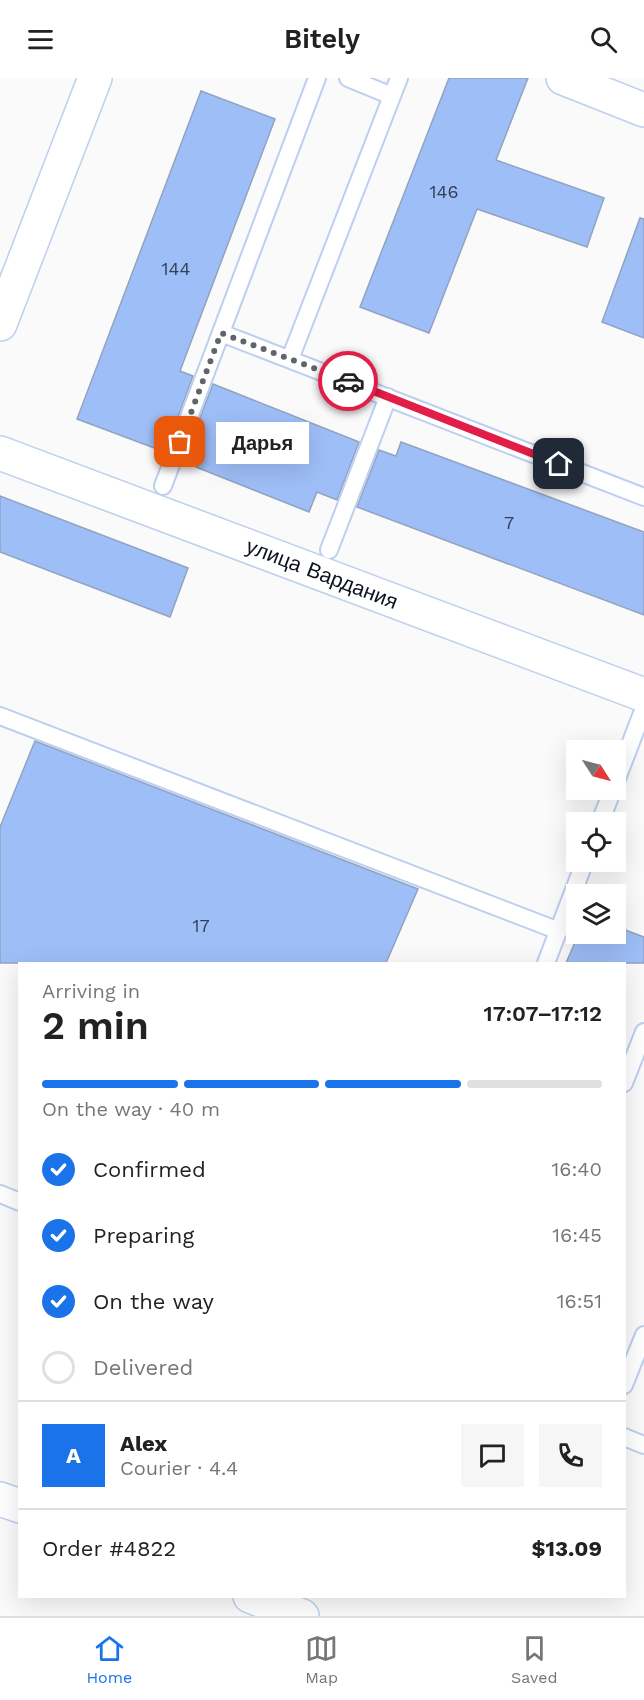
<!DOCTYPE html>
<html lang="en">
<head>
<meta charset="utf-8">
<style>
  :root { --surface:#fff; --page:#f6f6f6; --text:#222; --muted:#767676; --line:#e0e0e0; --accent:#1a73e8 }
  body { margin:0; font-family:"Work Sans",sans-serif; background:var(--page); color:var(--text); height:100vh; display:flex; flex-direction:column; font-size:22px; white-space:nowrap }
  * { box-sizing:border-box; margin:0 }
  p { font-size:20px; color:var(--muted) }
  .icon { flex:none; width:33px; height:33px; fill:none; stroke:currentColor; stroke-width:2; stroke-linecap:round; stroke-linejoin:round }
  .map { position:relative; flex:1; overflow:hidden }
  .details { position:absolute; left:18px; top:884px; width:608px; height:636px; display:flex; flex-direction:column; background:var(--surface); border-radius:0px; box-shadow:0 6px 24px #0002 }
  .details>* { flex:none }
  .needle { width:39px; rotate:126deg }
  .fabs { position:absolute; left:566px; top:662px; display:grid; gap:12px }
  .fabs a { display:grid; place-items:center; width:60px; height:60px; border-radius:0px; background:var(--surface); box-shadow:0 6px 24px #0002; font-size:30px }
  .pin { position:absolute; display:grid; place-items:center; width:51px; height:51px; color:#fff; margin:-26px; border-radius:12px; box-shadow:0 3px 9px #0006 }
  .courier { position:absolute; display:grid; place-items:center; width:60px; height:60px; margin:-30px; border:4px solid #e11d48; border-radius:50%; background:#fff; color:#222; box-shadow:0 2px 8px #0007 }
  .bubble { position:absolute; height:42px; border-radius:0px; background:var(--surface); box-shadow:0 6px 24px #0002; font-size:20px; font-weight:600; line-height:42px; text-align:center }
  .head em { font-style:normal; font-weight:600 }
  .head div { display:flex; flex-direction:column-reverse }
  .head { display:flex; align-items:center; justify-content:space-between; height:102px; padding:0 24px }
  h1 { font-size:39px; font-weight:600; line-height:45px }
  .bar { display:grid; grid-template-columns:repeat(4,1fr); gap:9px 6px; align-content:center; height:72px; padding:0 24px }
  .bar i { height:8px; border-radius:4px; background:var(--line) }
  .bar .current { background:var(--accent) }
  .bar p { grid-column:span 4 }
  .line { display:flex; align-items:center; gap:15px; padding:0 24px; border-top:2px solid var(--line) }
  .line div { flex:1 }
  .round { display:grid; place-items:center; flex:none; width:63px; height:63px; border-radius:0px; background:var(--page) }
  ol { padding:0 24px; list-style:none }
  li { display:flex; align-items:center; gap:18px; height:66px }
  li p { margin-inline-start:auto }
  li .icon { padding:6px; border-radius:50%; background:var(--accent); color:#fff; stroke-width:4 }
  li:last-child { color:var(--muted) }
  li i { width:33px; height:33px; border:3px solid var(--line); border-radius:50% }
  header { display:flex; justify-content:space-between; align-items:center; height:78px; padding:0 24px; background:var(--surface); font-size:27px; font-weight:600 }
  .menu { display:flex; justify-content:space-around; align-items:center; height:84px; border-top:2px solid var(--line); background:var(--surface); font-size:16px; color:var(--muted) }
  .menu a { display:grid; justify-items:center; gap:3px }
  .menu .current { color:var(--accent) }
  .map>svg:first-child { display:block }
  .building { fill:#9ebef7; stroke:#91a3c1; stroke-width:1.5 }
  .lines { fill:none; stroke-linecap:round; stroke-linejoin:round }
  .lane-casing { stroke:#bdcfef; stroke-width:20 }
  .street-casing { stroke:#bdcfef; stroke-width:36 }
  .secondary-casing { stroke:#bdcfef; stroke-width:36 }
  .lane { stroke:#fff; stroke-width:16 }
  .street { stroke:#fff; stroke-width:33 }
  .secondary { stroke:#fff; stroke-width:33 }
  .done { stroke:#60646b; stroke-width:6; stroke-dasharray:0 10.8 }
  .route { stroke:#e11d48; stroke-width:8 }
  .labels { text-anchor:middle; stroke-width:4.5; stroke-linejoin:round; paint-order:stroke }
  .number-label { font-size:18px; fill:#313e54 }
  .street-label { font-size:21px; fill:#0d131e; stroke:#fff }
</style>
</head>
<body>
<header><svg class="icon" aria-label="menu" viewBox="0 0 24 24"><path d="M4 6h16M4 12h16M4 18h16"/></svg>Bitely<svg class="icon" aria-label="search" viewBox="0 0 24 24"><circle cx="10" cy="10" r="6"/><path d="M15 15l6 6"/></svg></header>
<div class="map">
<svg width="644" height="1538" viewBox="0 0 644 1538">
  <rect width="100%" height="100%" fill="#fafafa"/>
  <path class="building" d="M449 0H528L496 82 604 120 587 169 477 131 429 255 360 229Z
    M201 13 275 41 180 293 193 298 165 374 77 341Z
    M640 140 644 141V260L602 244Z
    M213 306 359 364 337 422 317 414 309 434 196 389 197 386 184 381Z
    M401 364 644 454V537L357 429 379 372 396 378Z
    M0 418 188 490 170 539 0 474Z
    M35 663 418 811 386 885H0V749Z
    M615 848 644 859V885H566L579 855H615Z"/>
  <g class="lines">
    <defs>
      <path id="lane" d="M348 0 392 18
        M221 255 644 419
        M290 281 399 0
        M163 408 317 0
        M329 472 388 319
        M0 638 559 853
        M615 706 644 630
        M600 744 613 711
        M546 885 585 783
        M624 1005 644 954
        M0 1116 20 1124
        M624 1307 644 1257
        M624 1359 644 1367"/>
      <path id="street" d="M563 0 644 32
        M0 375 644 617
        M0 1421 20 1428
        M250 1518 302 1538"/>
      <path id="secondary" d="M0 246 95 0"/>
    </defs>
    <use href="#lane" class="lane-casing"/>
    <use href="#street" class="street-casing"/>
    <use href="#secondary" class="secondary-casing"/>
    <use href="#lane" class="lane"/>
    <use href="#street" class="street"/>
    <use href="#secondary" class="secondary"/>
  </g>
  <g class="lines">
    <path class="done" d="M180 364 221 255 348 303"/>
    <path class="route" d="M348 303 559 386"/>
  </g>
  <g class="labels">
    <g class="number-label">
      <text x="444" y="120">146</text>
      <text x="176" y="197">144</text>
      <text x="509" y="451">7</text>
      <text x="201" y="854">17</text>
    </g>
    <g class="street-label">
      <text transform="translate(322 496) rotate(21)" y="7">улица Вардания</text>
    </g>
  </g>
</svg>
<div class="fabs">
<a><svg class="needle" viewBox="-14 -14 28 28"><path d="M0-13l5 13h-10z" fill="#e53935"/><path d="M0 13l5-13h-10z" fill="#767676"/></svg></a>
<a><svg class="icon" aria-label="locate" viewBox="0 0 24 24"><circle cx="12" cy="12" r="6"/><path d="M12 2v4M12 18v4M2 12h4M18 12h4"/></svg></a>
<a><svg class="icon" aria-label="layers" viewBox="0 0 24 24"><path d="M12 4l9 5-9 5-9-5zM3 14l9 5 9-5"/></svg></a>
</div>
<div class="pin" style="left:180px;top:364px;background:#ea580c"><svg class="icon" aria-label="bag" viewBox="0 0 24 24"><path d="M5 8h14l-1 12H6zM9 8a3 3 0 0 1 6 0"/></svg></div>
<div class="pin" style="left:559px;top:386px;background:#1f2937"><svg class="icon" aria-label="home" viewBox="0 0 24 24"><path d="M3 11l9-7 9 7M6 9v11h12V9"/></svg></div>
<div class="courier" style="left:348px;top:303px"><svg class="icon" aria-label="car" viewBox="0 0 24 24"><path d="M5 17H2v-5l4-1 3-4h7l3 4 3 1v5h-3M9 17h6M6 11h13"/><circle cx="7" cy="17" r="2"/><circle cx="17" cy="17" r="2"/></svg></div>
<div class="bubble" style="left:216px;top:344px;width:93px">Дарья</div>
<section class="details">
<div class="head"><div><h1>2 min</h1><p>Arriving in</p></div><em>17:07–17:12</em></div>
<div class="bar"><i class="current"></i><i class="current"></i><i class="current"></i><i></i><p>On the way · 40 m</p></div>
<ol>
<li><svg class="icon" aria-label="check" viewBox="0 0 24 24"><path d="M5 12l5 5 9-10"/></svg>Confirmed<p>16:40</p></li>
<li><svg class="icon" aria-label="check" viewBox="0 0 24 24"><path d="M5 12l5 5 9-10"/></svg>Preparing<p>16:45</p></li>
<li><svg class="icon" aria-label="check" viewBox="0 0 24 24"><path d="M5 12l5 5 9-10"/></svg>On the way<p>16:51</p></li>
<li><i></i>Delivered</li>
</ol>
<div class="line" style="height:108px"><b class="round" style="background:var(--accent);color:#fff">A</b><div><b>Alex</b><p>Courier · 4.4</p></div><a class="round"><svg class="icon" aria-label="chat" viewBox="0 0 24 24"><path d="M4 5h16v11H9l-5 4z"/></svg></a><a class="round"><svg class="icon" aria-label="phone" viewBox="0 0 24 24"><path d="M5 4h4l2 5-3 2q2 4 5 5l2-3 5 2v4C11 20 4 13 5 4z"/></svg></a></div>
<div class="line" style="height:78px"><div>Order #4822</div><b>$13.09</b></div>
</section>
</div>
<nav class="menu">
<a class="current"><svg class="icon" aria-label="home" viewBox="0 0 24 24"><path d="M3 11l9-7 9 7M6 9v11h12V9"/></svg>Home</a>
<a><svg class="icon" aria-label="map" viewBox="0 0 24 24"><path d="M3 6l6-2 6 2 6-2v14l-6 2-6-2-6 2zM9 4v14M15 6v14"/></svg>Map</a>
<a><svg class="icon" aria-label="saved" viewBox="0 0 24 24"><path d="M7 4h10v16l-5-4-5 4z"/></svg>Saved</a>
</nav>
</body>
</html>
